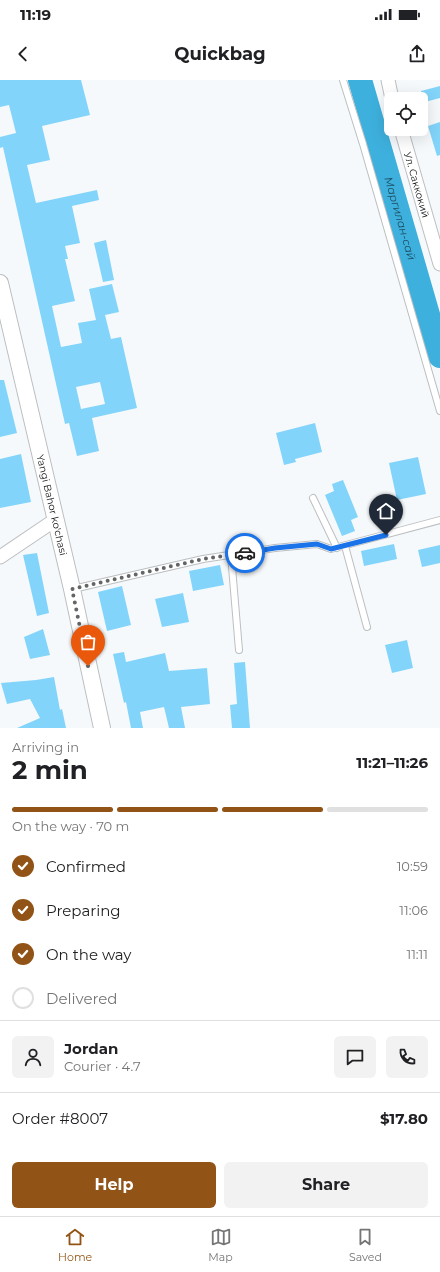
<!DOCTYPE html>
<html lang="en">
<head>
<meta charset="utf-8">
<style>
  :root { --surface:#fff; --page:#f2f2f2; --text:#202124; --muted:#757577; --line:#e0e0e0; --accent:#915416 }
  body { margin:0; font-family:Montserrat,sans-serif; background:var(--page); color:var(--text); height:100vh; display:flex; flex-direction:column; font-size:15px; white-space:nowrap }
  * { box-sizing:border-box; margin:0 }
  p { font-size:13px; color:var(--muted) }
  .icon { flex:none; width:22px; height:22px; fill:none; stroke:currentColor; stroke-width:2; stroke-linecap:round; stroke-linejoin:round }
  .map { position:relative; height:648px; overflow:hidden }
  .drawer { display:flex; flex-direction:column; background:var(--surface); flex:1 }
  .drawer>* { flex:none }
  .tools { position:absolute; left:384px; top:12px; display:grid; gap:8px }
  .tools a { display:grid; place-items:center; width:44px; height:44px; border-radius:6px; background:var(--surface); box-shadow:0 4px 16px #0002; font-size:20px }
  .pin { position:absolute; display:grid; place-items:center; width:34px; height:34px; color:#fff; margin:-41px -17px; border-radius:50% 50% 50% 0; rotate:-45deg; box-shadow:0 0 4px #0007 }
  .pin .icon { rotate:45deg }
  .courier { position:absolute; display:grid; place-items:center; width:40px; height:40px; margin:-20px; border:3px solid #1a73e8; border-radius:50%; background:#fff; color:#222; box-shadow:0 1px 5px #0007 }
  .summary em { font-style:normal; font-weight:700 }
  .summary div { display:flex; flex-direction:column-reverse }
  .summary { display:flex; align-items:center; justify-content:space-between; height:68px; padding:0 12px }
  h1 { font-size:26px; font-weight:700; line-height:30px }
  .bar { display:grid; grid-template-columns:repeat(4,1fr); gap:6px 4px; align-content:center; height:48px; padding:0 12px }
  .bar i { height:5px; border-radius:3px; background:var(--line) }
  .bar .on { background:var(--accent) }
  .bar p { grid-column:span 4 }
  .line { display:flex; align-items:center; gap:10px; padding:0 12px; border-top:1px solid var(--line) }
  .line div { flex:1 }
  .round { display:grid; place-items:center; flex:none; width:42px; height:42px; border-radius:6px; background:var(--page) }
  ol { padding:0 12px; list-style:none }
  li { display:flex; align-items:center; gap:12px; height:44px }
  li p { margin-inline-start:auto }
  li .icon { padding:4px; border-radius:50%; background:var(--accent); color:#fff; stroke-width:4 }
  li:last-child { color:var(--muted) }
  li i { width:22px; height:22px; border:2px solid var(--line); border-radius:50% }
  .button { display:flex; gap:8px; margin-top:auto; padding:8px 12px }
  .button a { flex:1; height:46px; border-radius:6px; background:var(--accent); color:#fff; font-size:16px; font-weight:700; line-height:46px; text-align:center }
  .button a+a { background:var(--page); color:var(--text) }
  .status { display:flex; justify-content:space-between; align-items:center; height:28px; padding:0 20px; background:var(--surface); direction:ltr }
  .status svg { height:11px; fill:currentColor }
  header { display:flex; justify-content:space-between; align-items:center; height:52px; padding:0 12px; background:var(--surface); font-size:18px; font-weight:700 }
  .tabs { display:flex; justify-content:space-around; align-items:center; height:56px; border-top:1px solid var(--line); background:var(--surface); font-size:11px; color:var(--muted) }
  .tabs a { display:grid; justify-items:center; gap:2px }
  .tabs .on { color:var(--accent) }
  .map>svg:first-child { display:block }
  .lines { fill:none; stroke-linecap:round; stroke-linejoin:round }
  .river { stroke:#3eb0dd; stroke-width:24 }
  .building { fill:#82d4fa; fill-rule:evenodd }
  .service-casing { stroke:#bcbfc1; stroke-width:8 }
  .minor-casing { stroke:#bcbfc1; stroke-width:15 }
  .tertiary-casing { stroke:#bcbfc1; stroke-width:18 }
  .service { stroke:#fff; stroke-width:6 }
  .minor { stroke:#fff; stroke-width:13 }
  .tertiary { stroke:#fff; stroke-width:16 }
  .done { stroke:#636566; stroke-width:4; stroke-dasharray:0 7.2 }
  .route { stroke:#1a73e8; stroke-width:5 }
  .labels { text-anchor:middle; stroke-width:3.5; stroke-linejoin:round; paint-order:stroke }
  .street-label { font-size:10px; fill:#141516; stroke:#f6f9fb }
  .water-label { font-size:11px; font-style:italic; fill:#1d4c5f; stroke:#f6f9fb }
</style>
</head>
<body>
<div class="status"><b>11:19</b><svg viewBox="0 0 49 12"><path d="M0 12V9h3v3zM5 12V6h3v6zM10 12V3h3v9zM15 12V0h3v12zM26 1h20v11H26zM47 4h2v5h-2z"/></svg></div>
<header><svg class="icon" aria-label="back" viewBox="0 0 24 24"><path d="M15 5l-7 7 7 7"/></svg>Quickbag<svg class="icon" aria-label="share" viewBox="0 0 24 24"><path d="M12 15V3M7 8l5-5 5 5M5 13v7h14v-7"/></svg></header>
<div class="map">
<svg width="440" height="648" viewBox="0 0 440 648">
  <rect width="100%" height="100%" fill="#f6f9fb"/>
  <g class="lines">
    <path class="river" id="s1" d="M360 0 440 276"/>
  </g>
  <path class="building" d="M0 0H81L90 35 42 46 50 80 27 85 36 123 97 110 99 120 72 126 80 163 65 166 68 179H65L75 221 52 226 61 267 82 263 78 243 96 240 89 209 112 204 119 232 105 235 111 259 121 257 137 328 92 338 99 371 77 376 69 343 65 344 3 67 0 68V57L16 53 9 25 0 27ZM100 302 105 324 81 329 76 307Z
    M440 6V18L421 23V11Z
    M440 42V75L437 76 428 46Z
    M106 160 114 200 103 202 94 163Z
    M0 300H4L17 353 0 357Z
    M315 343 322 372 295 379 296 382 284 385 276 353Z
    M21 374 31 422 0 428V379Z
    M418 377 426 414 397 420 389 383Z
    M343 400 358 437 351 440 355 451 342 456 325 415 334 411 332 404Z
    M394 464 397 479 364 486 361 471Z
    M440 465V483L422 487 418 470Z
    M37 473 49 533 37 536 23 475Z
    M220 485 224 505 193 511 189 491Z
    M122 506 131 545 107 551 98 512Z
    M183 513 189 542 162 547 155 519Z
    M43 549 50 575 30 579 24 557Z
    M407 560 413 588 392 593 385 565Z
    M124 572 126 582 165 573 169 591 207 588 210 624 181 627 185 648H169L164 627 140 632 143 648H131L126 622 124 623 113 574Z
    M245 582 250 648H232L230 625 237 624 234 583Z
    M54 597 60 630 62 629 66 648H17L40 638 30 619 7 624 1 603 36 600Z"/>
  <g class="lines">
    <defs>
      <path id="service" d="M343 0 363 64 440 331
        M313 418 337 468
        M345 466 367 547
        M231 475 239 570
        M73 509 203 479 275 468 317 464 331 469 440 440"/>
      <g id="minor">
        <path d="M388 0 392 19"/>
        <path id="s2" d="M401 49 440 184"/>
        <path d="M0 477 55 440"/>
      </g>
      <g id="tertiary">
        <path id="s3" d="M0 203 72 509 102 648"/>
      </g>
    </defs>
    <use href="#service" class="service-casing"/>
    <use href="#minor" class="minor-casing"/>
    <use href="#tertiary" class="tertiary-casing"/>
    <use href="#service" class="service"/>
    <use href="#minor" class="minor"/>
    <use href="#tertiary" class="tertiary"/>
  </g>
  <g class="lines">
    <path class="done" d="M88 586 72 509 203 479 245 473"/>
    <path class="route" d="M245 473 275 468 317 464 331 469 386 455"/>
  </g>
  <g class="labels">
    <g class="street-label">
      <text dy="4" stroke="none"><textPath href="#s2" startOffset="58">Ул. Саккокий</textPath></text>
      <text dy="4" stroke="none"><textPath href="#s3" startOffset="228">Yangi Bahor ko'chasi</textPath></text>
    </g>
    <g class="water-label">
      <text dy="4" stroke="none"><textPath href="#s1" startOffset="144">Маргилан-сай</textPath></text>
    </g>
  </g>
</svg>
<div class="tools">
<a><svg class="icon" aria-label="locate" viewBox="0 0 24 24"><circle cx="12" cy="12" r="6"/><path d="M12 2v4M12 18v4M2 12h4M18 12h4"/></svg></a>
</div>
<div class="pin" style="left:88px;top:586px;background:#ea580c"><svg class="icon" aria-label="bag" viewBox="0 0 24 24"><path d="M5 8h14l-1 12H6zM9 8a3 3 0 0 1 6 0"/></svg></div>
<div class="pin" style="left:386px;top:455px;background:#1f2937"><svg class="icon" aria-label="home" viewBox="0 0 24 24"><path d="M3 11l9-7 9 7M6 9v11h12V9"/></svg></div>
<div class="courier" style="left:245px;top:473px"><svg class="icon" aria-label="car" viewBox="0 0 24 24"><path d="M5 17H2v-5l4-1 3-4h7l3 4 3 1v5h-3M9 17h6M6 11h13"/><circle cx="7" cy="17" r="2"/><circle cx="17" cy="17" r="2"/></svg></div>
</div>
<section class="drawer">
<div class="summary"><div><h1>2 min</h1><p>Arriving in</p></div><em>11:21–11:26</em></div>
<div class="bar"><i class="on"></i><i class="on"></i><i class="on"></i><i></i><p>On the way · 70 m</p></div>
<ol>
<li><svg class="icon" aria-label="check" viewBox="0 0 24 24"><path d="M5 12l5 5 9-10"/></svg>Confirmed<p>10:59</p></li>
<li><svg class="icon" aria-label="check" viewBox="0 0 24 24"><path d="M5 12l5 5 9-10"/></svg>Preparing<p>11:06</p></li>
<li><svg class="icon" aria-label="check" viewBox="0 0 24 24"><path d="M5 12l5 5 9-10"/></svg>On the way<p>11:11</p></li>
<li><i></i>Delivered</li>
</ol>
<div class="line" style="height:72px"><a class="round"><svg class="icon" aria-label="person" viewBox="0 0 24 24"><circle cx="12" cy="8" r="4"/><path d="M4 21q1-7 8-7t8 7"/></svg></a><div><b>Jordan</b><p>Courier · 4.7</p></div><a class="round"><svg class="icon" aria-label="chat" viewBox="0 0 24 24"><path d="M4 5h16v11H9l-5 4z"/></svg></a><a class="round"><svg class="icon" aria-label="phone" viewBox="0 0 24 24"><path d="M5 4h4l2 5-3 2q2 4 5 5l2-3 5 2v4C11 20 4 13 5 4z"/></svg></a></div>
<div class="line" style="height:52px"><div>Order #8007</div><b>$17.80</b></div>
<div class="button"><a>Help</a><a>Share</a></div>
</section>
<nav class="tabs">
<a class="on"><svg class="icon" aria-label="home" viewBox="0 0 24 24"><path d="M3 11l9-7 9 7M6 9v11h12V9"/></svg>Home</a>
<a><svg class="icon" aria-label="map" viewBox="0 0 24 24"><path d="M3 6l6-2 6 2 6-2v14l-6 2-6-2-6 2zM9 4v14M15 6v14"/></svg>Map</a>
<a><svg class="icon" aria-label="saved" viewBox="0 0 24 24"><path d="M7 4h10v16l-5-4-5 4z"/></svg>Saved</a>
</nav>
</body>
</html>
